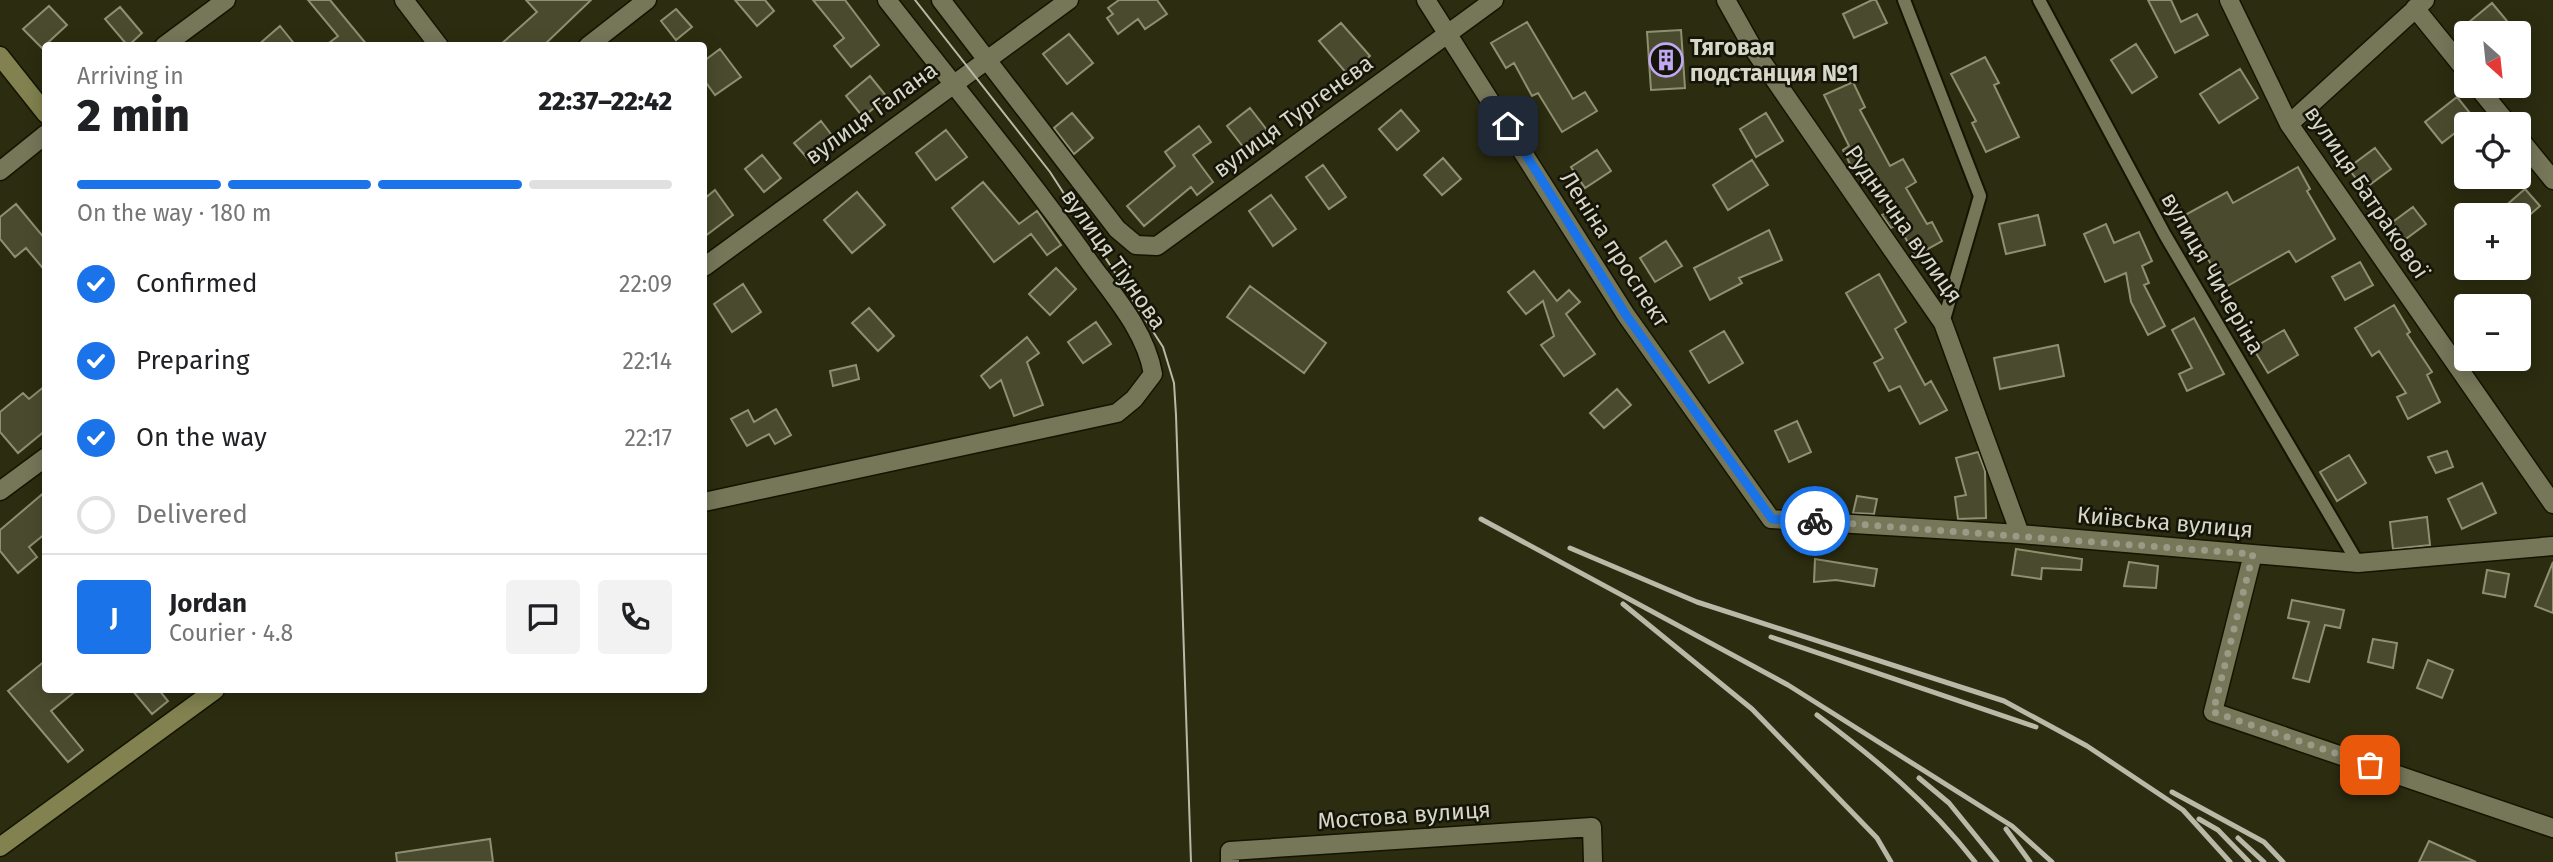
<!DOCTYPE html>
<html lang="en">
<head>
<meta charset="utf-8">
<style>
  :root { --surface:#fff; --page:#f2f2f2; --text:#202124; --muted:#757577; --line:#e0e0e0; --accent:#1a73e8 }
  body { margin:0; font-family:"Fira Sans",sans-serif; background:var(--page); color:var(--text); height:100vh; display:flex; flex-direction:column; font-size:26px; white-space:nowrap }
  * { box-sizing:border-box; margin:0 }
  p { font-size:23px; color:var(--muted) }
  .icon { flex:none; width:38px; height:38px; fill:none; stroke:currentColor; stroke-width:2; stroke-linecap:round; stroke-linejoin:round }
  .map { position:relative; flex:1; overflow:hidden }
  .details { position:absolute; left:42px; top:42px; width:665px; height:651px; display:flex; flex-direction:column; background:var(--surface); border-radius:7px; box-shadow:0 4px 18px #0003 }
  .details>* { flex:none }
  .needle { width:46px; rotate:153deg }
  .tools { position:absolute; left:2454px; top:21px; display:grid; gap:14px }
  .tools a { display:grid; place-items:center; width:77px; height:77px; border-radius:7px; background:var(--surface); box-shadow:0 4px 18px #0003; font-size:35px }
  .pin { position:absolute; display:grid; place-items:center; width:60px; height:60px; color:#fff; margin:-30px; border-radius:14px; box-shadow:0 4px 10px #0006 }
  .courier { position:absolute; display:grid; place-items:center; width:70px; height:70px; margin:-35px; border:5px solid #1a73e8; border-radius:50%; background:#fff; color:#222; box-shadow:0 2px 9px #0007 }
  .headline em { font-style:normal; font-weight:800 }
  .headline div { display:flex; flex-direction:column-reverse }
  .headline { display:flex; align-items:center; justify-content:space-between; height:119px; padding:0 35px }
  h1 { font-size:46px; font-weight:800; line-height:52px }
  .bar { display:grid; grid-template-columns:repeat(4,1fr); gap:10px 7px; align-content:center; height:84px; padding:0 35px }
  .bar i { height:9px; border-radius:5px; background:var(--line) }
  .bar .selected { background:var(--accent) }
  .bar p { grid-column:span 4 }
  .line { display:flex; align-items:center; gap:18px; padding:0 35px; border-top:2px solid var(--line) }
  .line div { flex:1 }
  .round { display:grid; place-items:center; flex:none; width:74px; height:74px; border-radius:7px; background:var(--page) }
  ol { padding:0 35px; list-style:none }
  li { display:flex; align-items:center; gap:21px; height:77px }
  li p { margin-inline-start:auto }
  li .icon { padding:7px; border-radius:50%; background:var(--accent); color:#fff; stroke-width:4 }
  li:last-child { color:var(--muted) }
  li i { width:38px; height:38px; border:4px solid var(--line); border-radius:50% }
  .map>svg:first-child { display:block }
  .building { fill:#4a4b2e; stroke:#8f9071; stroke-width:2 }
  .lines { fill:none; stroke-linecap:round; stroke-linejoin:round }
  .lane-casing { stroke:#151400; stroke-width:16 }
  .street-casing { stroke:#151400; stroke-width:21 }
  .secondary-casing { stroke:#151400; stroke-width:21 }
  .lane { stroke:#767759; stroke-width:12 }
  .street { stroke:#767759; stroke-width:18 }
  .secondary { stroke:#81824f; stroke-width:18 }
  .tram { stroke:#b8b9a7; stroke-width:2 }
  .rail { stroke:#b8b9a7; stroke-width:5 }
  .done { stroke:#9a9b87; stroke-width:7; stroke-dasharray:0 12.6 }
  .route { stroke:#1a73e8; stroke-width:9 }
  .labels { text-anchor:middle; stroke-width:5; stroke-linejoin:round; paint-order:stroke }
  .poi-label { font-size:23px; font-weight:bold; fill:#d6d7c7; stroke:#141408; text-anchor:start }
  .street-label { font-size:23px; fill:#d6d7c7; stroke:#141408 }
</style>
</head>
<body>
<div class="map">
<svg width="2553" height="862" viewBox="0 0 2553 862">
  <rect width="100%" height="100%" fill="#2c2c10"/>
  <path class="building" d="M308 0H330L368 46H325L338 36Z
    M526 0H591L543 46H499L537 12Z
    M735 0H765L774 11 757 26Z
    M813 0H845L879 45 851 67 834 46 844 38Z
    M1119 0H1157L1167 14 1145 29 1138 19 1118 34 1107 18 1113 14 1108 8Z
    M1872 0H1876L1887 23 1854 38 1843 14Z
    M2148 0H2171L2181 22 2197 14 2208 35 2175 53Z
    M2492 3 2517 33H2456Z
    M49 6 67 25 42 48 23 29Z
    M120 7 142 33 128 46 105 19Z
    M676 9 692 27 676 40 661 21Z
    M1527 22 1573 99 1585 92 1597 111 1562 132 1538 93 1532 96 1514 63 1506 68 1491 43Z
    M1341 23 1370 56 1348 75 1319 41Z
    M280 26 296 46H257Z
    M1681 30 1685 88 1651 90 1647 32Z
    M1069 34 1093 63 1067 84 1043 54Z
    M2136 44 2157 77 2132 93 2111 60Z
    M720 49 741 77 715 95 704 80V61Z
    M1985 57 1999 83 1994 85 2019 137 1986 152 1972 123 1976 121 1951 74Z
    M2240 69 2258 98 2219 123 2200 94Z
    M870 76 887 97 863 117 846 96Z
    M1853 82 1865 107 1860 110 1890 166 1903 159 1916 182 1906 188 1927 224 1932 222 1942 241 1915 256 1898 224 1891 228 1882 215 1889 211 1863 165 1853 170 1843 150 1849 146 1824 95Z
    M2457 97 2474 118 2442 143 2425 122Z
    M1250 108 1267 130 1244 148 1227 126Z
    M1401 110 1419 131 1397 150 1379 129Z
    M1072 113 1093 138 1074 154 1054 128Z
    M1766 113 1783 141 1756 157 1740 129Z
    M821 121 834 138 808 159 794 143Z
    M1199 126 1211 142 1193 155 1213 182 1197 195 1191 187 1144 226 1127 206 1175 166 1165 152Z
    M946 130 967 157 936 180 916 153Z
    M2375 148 2391 169 2364 189 2348 168Z
    M1597 150 1611 171 1585 188 1571 167Z
    M762 155 781 178 764 192 745 169Z
    M1443 158 1461 179 1442 195 1424 175Z
    M1752 160 1768 185 1728 210 1713 185Z
    M1323 165 1346 197 1329 209 1306 177Z
    M2298 167 2310 189 2307 191 2335 239 2296 262 2289 251 2224 288 2203 250 2195 254 2176 220 2227 192 2233 203Z
    M983 182 1019 224 1037 211 1061 245 1047 255 1031 234 994 262 952 208Z
    M2525 189 2540 206 2518 225V215H2495Z
    M715 190 733 215 704 237V199Z
    M857 192 885 225 852 253 824 220Z
    M1271 195 1296 229 1273 246 1249 211Z
    M16 204 46 240V272L26 248 15 257 0 239V217Z
    M2413 207 2426 224 2403 241 2390 224Z
    M2038 215 2045 245 2006 254 1999 224Z
    M2106 224 2114 243 2139 232 2152 261 2142 266 2149 283 2144 285 2165 326 2148 335 2131 302 2126 273 2105 282 2084 234Z
    M1769 230 1782 260 1739 278 1742 283 1710 300 1694 268Z
    M1666 241 1682 266 1655 282 1640 258Z
    M2360 262 2373 285 2345 300 2332 277Z
    M1056 268 1076 289 1050 315 1029 294Z
    M1534 271 1557 301 1569 290 1580 302 1566 314 1595 354 1564 376 1541 345 1554 336 1543 301 1526 314 1508 292Z
    M1879 274 1906 322 1895 329 1925 385 1931 381 1947 410 1920 424 1900 386 1889 391 1874 363 1883 358 1846 293Z
    M743 284 761 312 732 332 714 304Z
    M1250 286 1326 343 1304 373 1227 317Z
    M2394 305 2410 332 2407 334 2432 372 2427 375 2440 402 2408 419 2397 397 2406 393 2379 351 2372 356 2355 328Z
    M869 308 894 336 878 351 852 323Z
    M2194 318 2224 374 2187 391 2179 374 2192 368 2172 330Z
    M1096 322 1111 344 1083 363 1068 342Z
    M2284 330 2298 355 2268 373 2253 348Z
    M1724 331 1743 363 1709 383 1690 351Z
    M1027 337 1039 353 1027 362 1043 405 1014 416 1001 380 990 388 981 376Z
    M2058 345 2064 376 2000 389 1994 358Z
    M856 365 859 379 833 386 830 371Z
    M46 385V430L18 453 0 432V412L23 393 29 399Z
    M1617 389 1631 405 1604 428 1590 413Z
    M776 409 791 435 775 444 769 434 747 446 731 419 748 410 754 422Z
    M1797 421 1811 452 1789 462 1775 431Z
    M2447 451 2453 467 2436 473 2428 457Z
    M1978 452 1985 471 1986 518 1958 519 1955 497 1966 495 1956 458Z
    M2349 455 2366 483 2337 501 2320 472Z
    M2482 483 2496 513 2462 529 2448 499Z
    M46 491V533L29 547 37 557 18 573 0 551V530Z
    M1857 496 1877 499 1874 514 1853 513Z
    M2427 517 2430 545 2393 549 2390 522Z
    M2016 549 2082 559 2081 570 2042 568 2041 579 2012 575Z
    M1815 559 1877 569 1874 586 1836 580 1814 582Z
    M2129 562 2158 566 2156 588 2124 586Z
    M2553 562V613L2535 606Z
    M2487 570 2509 574 2505 597 2483 593Z
    M2292 600 2344 610 2340 628 2325 625 2309 682 2293 678 2309 622 2288 618Z
    M2373 639 2397 643 2393 668 2368 662Z
    M46 660V690H77L51 711 83 750 68 762 8 691Z
    M2428 660 2453 670 2442 698 2417 688Z
    M132 690H159L168 701 152 714Z
    M490 839 493 862H397L396 853Z
    M2429 841 2476 862H2419Z"/>
  <g class="lines">
    <defs>
      <path id="lane" d="M1904 0 1980 196 1943 323
        M2039 0 2165 235 2358 563"/>
      <path id="street" d="M404 0 439 46
        M941 0 1117 229 1136 245 1157 246 1494 0
        M1426 0 1626 315 1771 519 2020 534 2358 563 2553 546
        M1726 0 1754 50 1943 323 2020 534
        M2229 0 2289 124 2553 504
        M2415 8 2466 71
        M164 46 226 0
        M588 46 647 0
        M2477 86 2508 124
        M2289 124 2425 0
        M2518 137 2553 180
        M0 171 46 134
        M704 267 1069 0
        M0 491 46 457
        M704 502 1117 413 1134 399 1153 374C1146 332 1115 297 1090 263 1026 173 955 87 887 0
        M2253 554 2213 712 2553 828
        M1230 862V851L1592 827 1593 862"/>
      <path id="secondary" d="M0 56 46 114
        M0 847 215 690"/>
    </defs>
    <use href="#lane" class="lane-casing"/>
    <use href="#street" class="street-casing"/>
    <use href="#secondary" class="secondary-casing"/>
    <use href="#lane" class="lane"/>
    <use href="#street" class="street"/>
    <use href="#secondary" class="secondary"/>
    <path class="tram" d="M915 0 1050 172 1163 347 1174 383 1176 415 1191 862"/>
    <path class="rail" d="M1481 519 1788 685 2012 826 2052 862
      M1570 548 1697 602 2004 701 2087 746 2183 810 2230 862
      M1623 604 1752 709 1877 838 1891 862
      M1771 637 2036 727
      M1817 715C1876 759 1930 804 1975 862
      M1919 778 1949 803 1997 862
      M2172 792 2264 842 2283 862
      M2199 819 2218 830 2249 862
      M2006 829 2030 862
      M2238 838 2264 862"/>
  </g>
  <g class="lines">
    <path class="done" d="M1815 521 2253 554 2213 712 2370 765"/>
    <path class="route" d="M1508 126 1626 315 1772 519 1815 521"/>
  </g>
  <defs>
    <symbol id="building-ring" viewBox="-11 -11 22 22"><circle r="9.5" fill="#141408" stroke="#c0a8f3" stroke-width="1.5"/><path d="M-4-6H4V6H1V3H-1V6H-4ZM-2.5-4.3h1.7v1.8h-1.7ZM.8-4.3h1.7v1.8H.8ZM-2.5-1h1.7V.8h-1.7ZM.8-1h1.7V.8H.8Z" fill="#c0a8f3"/></symbol>
  </defs>
  <g fill-rule="evenodd">
    <use href="#building-ring" x="1647" y="41" width="38" height="38"/>
  </g>
  <g class="labels">
    <g class="poi-label">
      <text x="1690" y="55">Тяговая<tspan x="1690" dy="26">подстанция №1</tspan></text>
    </g>
    <g class="street-label">
      <text transform="translate(871 113) rotate(-36)" y="8">вулиця Галана</text>
      <text transform="translate(1293 116) rotate(-36)" y="8">вулиця Тургенєва</text>
      <text transform="translate(2367 192) rotate(56)" y="8">вулиця Батракової</text>
      <text transform="translate(1904 224) rotate(55)" y="8">Руднична вулиця</text>
      <text transform="translate(1615 249) rotate(57)" y="8">Леніна проспект</text>
      <text transform="translate(1114 259) rotate(55)" y="8">вулиця Тіунова</text>
      <text transform="translate(2213 273) rotate(60)" y="8">вулиця Чичеріна</text>
      <text transform="translate(2165 522) rotate(5)" y="8">Київська вулиця</text>
      <text transform="translate(1404 815) rotate(-4)" y="8">Мостова вулиця</text>
    </g>
  </g>
</svg>
<div class="tools">
<a><svg class="needle" viewBox="-14 -14 28 28"><path d="M0-13l5 13h-10z" fill="#e53935"/><path d="M0 13l5-13h-10z" fill="#757577"/></svg></a>
<a><svg class="icon" aria-label="locate" viewBox="0 0 24 24"><circle cx="12" cy="12" r="6"/><path d="M12 2v4M12 18v4M2 12h4M18 12h4"/></svg></a>
<a>+</a>
<a>−</a>
</div>
<div class="pin" style="left:2370px;top:765px;background:#ea580c"><svg class="icon" aria-label="bag" viewBox="0 0 24 24"><path d="M5 8h14l-1 12H6zM9 8a3 3 0 0 1 6 0"/></svg></div>
<div class="pin" style="left:1508px;top:126px;background:#1f2937"><svg class="icon" aria-label="home" viewBox="0 0 24 24"><path d="M3 11l9-7 9 7M6 9v11h12V9"/></svg></div>
<div class="courier" style="left:1815px;top:521px"><svg class="icon" aria-label="bike" viewBox="0 0 24 24"><circle cx="6" cy="16" r="4"/><circle cx="18" cy="16" r="4"/><path d="M6 16l4-8h5l3 8M10 8l3 8H6M13 5h3"/></svg></div>
<section class="details">
<div class="headline"><div><h1>2 min</h1><p>Arriving in</p></div><em>22:37–22:42</em></div>
<div class="bar"><i class="selected"></i><i class="selected"></i><i class="selected"></i><i></i><p>On the way · 180 m</p></div>
<ol>
<li><svg class="icon" aria-label="check" viewBox="0 0 24 24"><path d="M5 12l5 5 9-10"/></svg>Confirmed<p>22:09</p></li>
<li><svg class="icon" aria-label="check" viewBox="0 0 24 24"><path d="M5 12l5 5 9-10"/></svg>Preparing<p>22:14</p></li>
<li><svg class="icon" aria-label="check" viewBox="0 0 24 24"><path d="M5 12l5 5 9-10"/></svg>On the way<p>22:17</p></li>
<li><i></i>Delivered</li>
</ol>
<div class="line" style="height:126px"><b class="round" style="background:var(--accent);color:#fff">J</b><div><b>Jordan</b><p>Courier · 4.8</p></div><a class="round"><svg class="icon" aria-label="chat" viewBox="0 0 24 24"><path d="M4 5h16v11H9l-5 4z"/></svg></a><a class="round"><svg class="icon" aria-label="phone" viewBox="0 0 24 24"><path d="M5 4h4l2 5-3 2q2 4 5 5l2-3 5 2v4C11 20 4 13 5 4z"/></svg></a></div>
</section>
</div>
</body>
</html>
